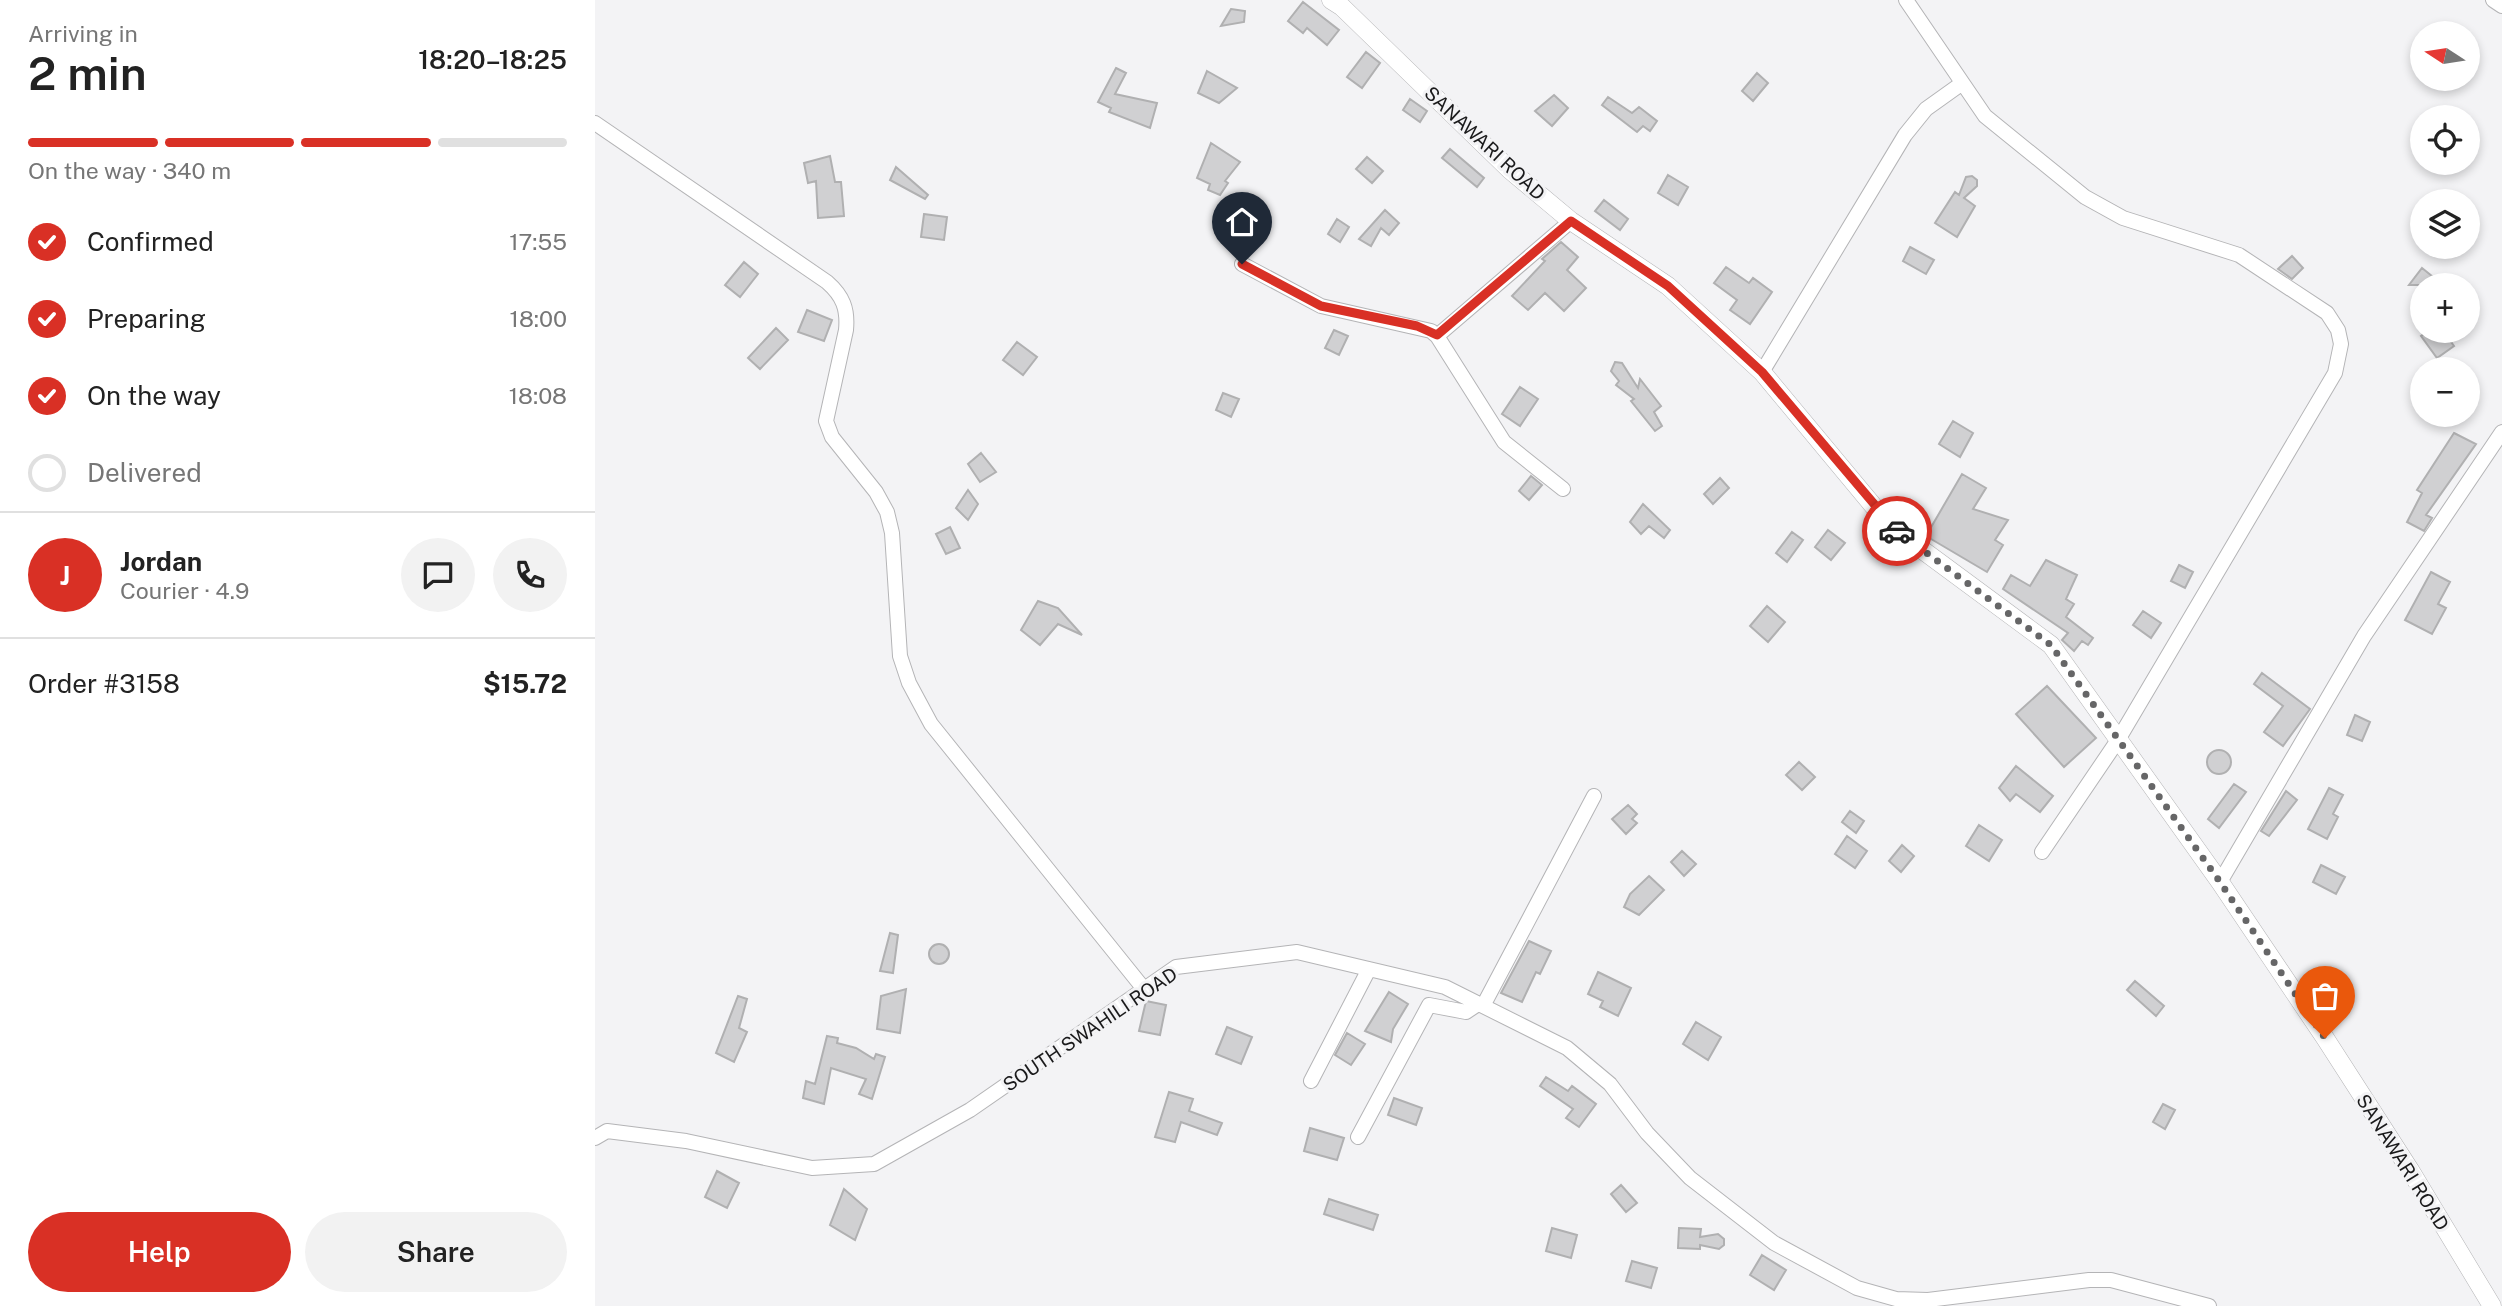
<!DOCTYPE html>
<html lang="en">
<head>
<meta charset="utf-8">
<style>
  :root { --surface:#fff; --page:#f2f2f2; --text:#222; --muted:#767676; --line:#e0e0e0; --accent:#d93025 }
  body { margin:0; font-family:"Public Sans",sans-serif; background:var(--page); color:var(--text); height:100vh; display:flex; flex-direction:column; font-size:26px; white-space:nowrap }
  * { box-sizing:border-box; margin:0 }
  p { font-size:23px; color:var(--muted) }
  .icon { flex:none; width:38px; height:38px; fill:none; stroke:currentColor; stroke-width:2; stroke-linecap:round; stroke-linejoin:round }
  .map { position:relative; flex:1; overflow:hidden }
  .details { display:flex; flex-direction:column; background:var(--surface); width:595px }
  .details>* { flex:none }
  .needle { width:46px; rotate:282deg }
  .buttons { position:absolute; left:1815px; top:21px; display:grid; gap:14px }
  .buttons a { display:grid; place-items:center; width:70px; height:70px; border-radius:50%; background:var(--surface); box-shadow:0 4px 10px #0003; font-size:35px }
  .pin { position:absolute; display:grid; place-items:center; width:60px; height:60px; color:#fff; margin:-72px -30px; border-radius:50% 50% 50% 0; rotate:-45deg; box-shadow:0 0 7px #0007 }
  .pin .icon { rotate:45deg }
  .courier { position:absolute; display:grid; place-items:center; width:70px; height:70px; margin:-35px; border:5px solid #d93025; border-radius:50%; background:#fff; color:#222; box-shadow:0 2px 9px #0007 }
  .summary em { font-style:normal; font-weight:600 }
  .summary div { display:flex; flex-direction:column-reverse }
  .summary { display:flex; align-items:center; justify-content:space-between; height:119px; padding:0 28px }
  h1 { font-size:46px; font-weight:600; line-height:52px }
  .bar { display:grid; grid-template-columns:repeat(4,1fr); gap:10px 7px; align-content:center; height:84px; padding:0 28px }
  .bar i { height:9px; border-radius:5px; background:var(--line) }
  .bar .on { background:var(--accent) }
  .bar p { grid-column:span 4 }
  .line { display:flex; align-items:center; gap:18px; padding:0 28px; border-top:2px solid var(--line) }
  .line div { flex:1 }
  .round { display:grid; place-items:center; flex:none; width:74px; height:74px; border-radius:37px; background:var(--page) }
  ol { padding:0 28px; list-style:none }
  li { display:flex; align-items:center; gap:21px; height:77px }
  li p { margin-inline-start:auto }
  li .icon { padding:7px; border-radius:50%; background:var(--accent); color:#fff; stroke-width:4 }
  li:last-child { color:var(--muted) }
  li i { width:38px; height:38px; border:4px solid var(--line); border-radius:50% }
  .action { display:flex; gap:14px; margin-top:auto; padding:14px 28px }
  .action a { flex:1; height:80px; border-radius:42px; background:var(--accent); color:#fff; font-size:28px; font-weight:600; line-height:80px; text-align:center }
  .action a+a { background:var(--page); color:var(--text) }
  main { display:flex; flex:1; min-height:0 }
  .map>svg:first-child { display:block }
  .building { fill:#d0d0d2; stroke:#b0b0b1; stroke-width:2 }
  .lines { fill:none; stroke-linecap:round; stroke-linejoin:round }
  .minor-casing { stroke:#b4b4b6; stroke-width:16 }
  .tertiary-casing { stroke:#b4b4b6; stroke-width:19 }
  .minor { stroke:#fff; stroke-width:14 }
  .tertiary { stroke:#fff; stroke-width:18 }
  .done { stroke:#666667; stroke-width:7; stroke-dasharray:0 12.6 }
  .route { stroke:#d93025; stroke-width:9 }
  .labels { text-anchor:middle; stroke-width:6; stroke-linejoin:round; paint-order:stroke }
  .street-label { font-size:19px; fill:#1a1a1b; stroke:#f3f3f5 }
</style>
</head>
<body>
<main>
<section class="details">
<div class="summary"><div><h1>2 min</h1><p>Arriving in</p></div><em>18:20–18:25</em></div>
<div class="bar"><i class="on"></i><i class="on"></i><i class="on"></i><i></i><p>On the way · 340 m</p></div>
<ol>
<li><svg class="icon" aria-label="check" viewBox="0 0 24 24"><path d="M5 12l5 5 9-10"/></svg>Confirmed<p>17:55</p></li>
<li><svg class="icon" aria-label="check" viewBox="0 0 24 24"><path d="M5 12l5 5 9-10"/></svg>Preparing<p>18:00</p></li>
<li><svg class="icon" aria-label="check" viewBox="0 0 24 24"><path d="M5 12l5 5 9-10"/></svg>On the way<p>18:08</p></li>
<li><i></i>Delivered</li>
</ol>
<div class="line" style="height:126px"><b class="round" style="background:var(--accent);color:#fff">J</b><div><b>Jordan</b><p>Courier · 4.9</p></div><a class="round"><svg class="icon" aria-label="chat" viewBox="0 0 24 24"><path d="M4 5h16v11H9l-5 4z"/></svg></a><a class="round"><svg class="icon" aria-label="phone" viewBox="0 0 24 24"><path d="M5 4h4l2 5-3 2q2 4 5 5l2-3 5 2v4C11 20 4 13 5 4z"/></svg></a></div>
<div class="line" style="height:91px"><div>Order #3158</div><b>$15.72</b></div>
<div class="action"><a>Help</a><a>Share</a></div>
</section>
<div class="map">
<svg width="1907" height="1306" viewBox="0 0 1907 1306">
  <rect width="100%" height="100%" fill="#f3f3f5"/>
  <path class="building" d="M708 2 744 30 732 45 712 28 708 33 693 21Z
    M636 9 650 11 649 22 626 26Z
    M771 52 785 63 767 88 752 77Z
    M521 68 531 73 520 94 562 103 555 128 514 112 516 108 503 102Z
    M612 71 642 88 624 103 603 93Z
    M1162 73 1173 83 1158 101 1147 91Z
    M959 95 973 108 957 126 940 111Z
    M1013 97 1037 113 1044 107 1062 121 1055 131 1048 126 1042 132 1007 105Z
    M815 99 832 111 825 122 808 110Z
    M616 143 645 162 630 181 633 183 625 195 613 190 615 184 602 178Z
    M855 149 889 178 882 187 847 158Z
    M235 156 240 182H246L249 216 223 218 221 181 213 183 209 163Z
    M772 157 788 171 777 183 761 169Z
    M301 167 333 195 330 199 295 180Z
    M1073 175 1093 187 1083 205 1063 193Z
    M1377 176 1382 180V186L1369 198 1380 206 1362 237 1340 223 1360 192 1364 195 1371 177Z
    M1009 200 1033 219 1025 230 1000 211Z
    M790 210 804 223 794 235 786 228 776 246 764 239Z
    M329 214 352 217 349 240 326 237Z
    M742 219 754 227 745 242 733 234Z
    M966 242 983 257 972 270 991 288 969 311 950 293 933 310 917 296 950 261 947 259Z
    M1315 247 1339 260 1331 274 1308 261Z
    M1697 256 1708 268 1697 279 1683 269Z
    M149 262 163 274 145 297 130 285Z
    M1131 267 1154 283 1158 278 1177 292 1155 324 1135 310 1142 300 1119 283Z
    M1827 268 1848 285H1814Z
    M212 310 237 320 229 341 203 332Z
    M181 328 193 340 165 369 153 358Z
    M739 330 753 336 744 355 730 348Z
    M1833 331H1848L1859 346 1842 358 1826 336Z
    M422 342 442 357 428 375 408 360Z
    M1020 362 1027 363 1043 388 1045 379 1066 406 1059 412 1067 426 1060 431 1036 401 1039 399 1021 385 1024 381 1016 371Z
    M925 387 943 399 925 426 907 414Z
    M628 393 644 399 636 417 621 410Z
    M1358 421 1378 433 1365 457 1344 444Z
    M1859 433 1881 444 1831 515 1837 518 1829 531 1812 522 1827 493 1822 490Z
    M386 453 401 472 385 482 373 464Z
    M1367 474 1391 488 1378 509 1413 520 1400 540 1408 545 1392 572 1331 536Z
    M936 476 947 485 934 500 924 491Z
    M1125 478 1134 488 1118 504 1109 494Z
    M373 490 383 504 373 520 361 508Z
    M1048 504 1075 530 1069 538 1054 526 1046 534 1035 522Z
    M355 527 365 548 351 554 341 534Z
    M1233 530 1250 543 1236 560 1220 547Z
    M1197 532 1208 540 1192 562 1181 553Z
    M1451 560 1482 575 1471 599 1479 604 1471 617 1498 638 1493 645 1487 641 1479 651 1467 640 1473 633 1408 589 1416 575 1435 586Z
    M1584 565 1598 572 1590 588 1576 581Z
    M1836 572 1855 582 1843 604 1851 608 1837 634 1810 620Z
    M443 601 463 608 487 635 463 624 445 645 426 630Z
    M1172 606 1190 622 1173 642 1155 626Z
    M1548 611 1566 623 1556 638 1538 625Z
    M1667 673 1715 709 1688 746 1669 732 1688 706 1659 684Z
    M1452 686 1501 738 1469 767 1421 714Z
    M1760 715 1775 722 1767 741 1752 735Z
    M1612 762a12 12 0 1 1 24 0a12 12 0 1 1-24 0Z
    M1204 762 1220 777 1207 790 1191 775Z
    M1421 766 1458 796 1445 812 1421 794 1415 801 1404 788Z
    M1639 784 1651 792 1624 828 1613 819Z
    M1734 788 1748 795 1738 814 1743 817 1732 839 1713 829Z
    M1691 791 1702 800 1674 836 1666 831Z
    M1033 805 1042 814 1037 819 1042 823 1031 834 1017 819Z
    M1255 811 1269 821 1261 833 1247 822Z
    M1384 825 1407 840 1394 861 1371 846Z
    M1252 836 1272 851 1260 868 1240 854Z
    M1307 845 1319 856 1306 872 1294 861Z
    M1087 851 1101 864 1089 876 1076 862Z
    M1726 865 1750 877 1741 894 1718 882Z
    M1054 876 1069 890 1044 915 1029 907 1035 894Z
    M295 933 303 935 298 973 285 971Z
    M934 941 956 951 945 974 941 972 927 1002 906 993Z
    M334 954a10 10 0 1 1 20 0a10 10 0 1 1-20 0Z
    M1003 972 1036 988 1023 1016 1005 1007 1008 1001 993 994Z
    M1540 981 1569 1006 1561 1016 1532 990Z
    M311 989 305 1033 282 1029 286 996Z
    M794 992 813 1004 798 1029 796 1042 770 1031Z
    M143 996 152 999 144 1028 152 1032 139 1062 121 1053Z
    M551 1001 571 1005 565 1035 544 1031Z
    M1101 1022 1126 1037 1113 1060 1088 1044Z
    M632 1027 657 1037 646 1064 621 1054Z
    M752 1033 770 1044 756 1065 740 1055Z
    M232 1036 243 1038 242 1043 261 1048 279 1059 281 1054 290 1057 277 1099 264 1094 271 1079 236 1068 229 1104 208 1098 211 1081 220 1084Z
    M951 1077 973 1091 977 1086 1001 1104 984 1127 971 1118 978 1109 945 1086Z
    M574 1092 598 1099 594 1111 627 1123 622 1135 586 1122 580 1142 560 1137Z
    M799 1098 827 1108 821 1125 793 1115Z
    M1568 1104 1580 1110 1570 1129 1558 1122Z
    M715 1128 749 1138 742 1160 709 1151Z
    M122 1171 144 1183 132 1208 110 1197Z
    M1026 1185 1042 1203 1031 1212 1016 1194Z
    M249 1189 272 1209 260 1240 235 1225Z
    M734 1199 783 1215 778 1230 729 1214Z
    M957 1228 982 1235 976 1258 951 1251Z
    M1084 1228 1106 1229 1105 1237 1123 1234 1129 1239V1245L1124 1249 1105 1245V1249L1083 1248Z
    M1167 1255 1191 1270 1179 1290 1155 1275Z
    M1037 1261 1062 1268 1056 1288 1031 1281Z"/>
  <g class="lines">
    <defs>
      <path id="minor" d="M1311 0 1390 116 1490 197 1528 218 1644 255 1732 313 1743 330 1746 344 1740 373 1523 740 1447 852
        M1898 0 1907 6
        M0 123 232 282C248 296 253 309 251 330L231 421 237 437 281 492 292 512 297 533 305 656 314 683 336 724 549 989
        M647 264 726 306 836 331 842 336 909 442 968 489
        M842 336 976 221
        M1167 372 1310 135 1331 109 1366 84
        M1625 882 1769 636 1907 432
        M888 1006 999 796
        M716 1081 774 969
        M763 1137 834 1005 871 1012 883 1004
        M0 1138 12 1131 91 1141 217 1168 279 1164 375 1110 581 967 702 952 850 987 972 1048 1015 1084 1052 1133 1095 1178 1179 1243 1262 1288 1301 1299 1333 1300 1494 1280H1516L1614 1306"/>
      <path id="tertiary" d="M736 0 747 7 915 170 976 221 1073 286 1167 372 1295 526 1456 645 1625 882 1730 1038 1815 1170 1897 1306"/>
    </defs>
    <use href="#minor" class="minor-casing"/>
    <use href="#tertiary" class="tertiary-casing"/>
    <use href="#minor" class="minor"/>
    <use href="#tertiary" class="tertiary"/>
  </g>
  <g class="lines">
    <path class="done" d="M1302 531 1456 645 1625 882 1730 1038"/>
    <path class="route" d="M647 264 726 306 822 326 842 335 976 221 1073 286 1167 372 1302 531"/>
  </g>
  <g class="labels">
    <g class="street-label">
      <text transform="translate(890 143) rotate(43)" y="7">SANAWARI ROAD</text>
      <text transform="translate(495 1029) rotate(-34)" y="7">SOUTH SWAHILI ROAD</text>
      <text transform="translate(1808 1162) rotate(58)" y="7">SANAWARI ROAD</text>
    </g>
  </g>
</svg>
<div class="buttons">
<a><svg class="needle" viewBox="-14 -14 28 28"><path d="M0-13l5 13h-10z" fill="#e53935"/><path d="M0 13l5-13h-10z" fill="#767676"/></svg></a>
<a><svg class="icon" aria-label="locate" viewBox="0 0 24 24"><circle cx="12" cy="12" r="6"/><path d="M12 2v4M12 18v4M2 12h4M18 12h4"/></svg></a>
<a><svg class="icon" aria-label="layers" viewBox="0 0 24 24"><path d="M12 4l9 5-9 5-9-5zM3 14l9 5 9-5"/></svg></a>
<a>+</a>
<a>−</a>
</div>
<div class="pin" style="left:1730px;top:1038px;background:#ea580c"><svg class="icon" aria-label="bag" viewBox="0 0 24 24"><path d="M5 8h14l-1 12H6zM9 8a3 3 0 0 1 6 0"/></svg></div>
<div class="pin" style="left:647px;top:264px;background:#1f2937"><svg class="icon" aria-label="home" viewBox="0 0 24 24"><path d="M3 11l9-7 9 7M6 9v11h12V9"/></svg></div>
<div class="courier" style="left:1302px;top:531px"><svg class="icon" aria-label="car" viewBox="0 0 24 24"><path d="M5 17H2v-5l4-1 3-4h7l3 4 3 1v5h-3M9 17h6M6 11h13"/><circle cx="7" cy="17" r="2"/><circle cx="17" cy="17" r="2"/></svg></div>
</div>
</main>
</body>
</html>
